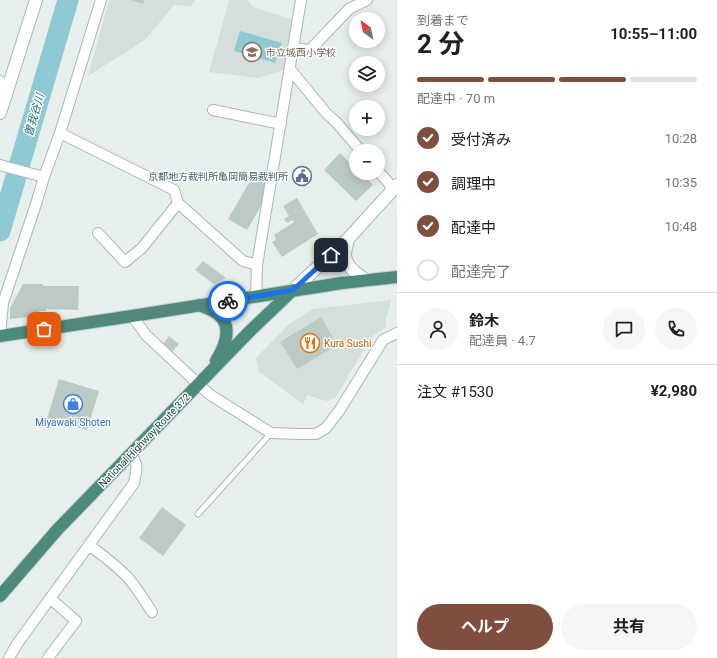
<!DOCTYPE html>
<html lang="ja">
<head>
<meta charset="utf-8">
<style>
  :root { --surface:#fff; --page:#f6f6f6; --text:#202124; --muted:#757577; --line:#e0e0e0; --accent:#7f4e3f }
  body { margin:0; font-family:Roboto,"Noto Sans JP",sans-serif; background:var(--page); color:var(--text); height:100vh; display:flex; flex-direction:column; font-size:15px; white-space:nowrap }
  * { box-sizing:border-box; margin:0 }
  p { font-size:13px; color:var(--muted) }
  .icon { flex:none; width:22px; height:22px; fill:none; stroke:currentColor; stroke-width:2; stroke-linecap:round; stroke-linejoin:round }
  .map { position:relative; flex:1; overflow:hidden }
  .side { display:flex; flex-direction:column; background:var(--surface); width:320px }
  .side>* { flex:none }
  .needle { width:26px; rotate:327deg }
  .fabs { position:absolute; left:349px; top:12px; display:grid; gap:8px }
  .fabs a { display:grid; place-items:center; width:36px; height:36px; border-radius:50%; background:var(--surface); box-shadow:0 2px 10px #0003; font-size:20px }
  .pin { position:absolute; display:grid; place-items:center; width:34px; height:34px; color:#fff; margin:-17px; border-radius:8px; box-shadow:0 2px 6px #0006 }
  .courier { position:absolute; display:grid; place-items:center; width:40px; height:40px; margin:-20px; border:3px solid #1a73e8; border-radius:50%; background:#fff; color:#222; box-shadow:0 1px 5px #0007 }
  .overview em { font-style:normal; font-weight:700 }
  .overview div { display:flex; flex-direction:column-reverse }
  .overview { display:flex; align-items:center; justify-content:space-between; height:68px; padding:0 20px }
  h1 { font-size:26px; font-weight:700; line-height:30px }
  .bar { display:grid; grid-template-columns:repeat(4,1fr); gap:6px 4px; align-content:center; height:48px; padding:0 20px }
  .bar i { height:5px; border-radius:3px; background:var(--line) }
  .bar .on { background:var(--accent) }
  .bar p { grid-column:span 4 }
  .line { display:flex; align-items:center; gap:10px; padding:0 20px; border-top:1px solid var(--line) }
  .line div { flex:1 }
  .round { display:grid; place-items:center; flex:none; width:42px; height:42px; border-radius:21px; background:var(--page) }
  ol { padding:0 20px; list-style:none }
  li { display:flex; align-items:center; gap:12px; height:44px }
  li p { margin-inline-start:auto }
  li .icon { padding:4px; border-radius:50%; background:var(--accent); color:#fff; stroke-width:4 }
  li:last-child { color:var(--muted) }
  li i { width:22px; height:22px; border:2px solid var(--line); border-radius:50% }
  .primary-button { display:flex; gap:8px; margin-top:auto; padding:8px 20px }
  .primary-button a { flex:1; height:46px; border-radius:24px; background:var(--accent); color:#fff; font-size:16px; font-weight:700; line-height:46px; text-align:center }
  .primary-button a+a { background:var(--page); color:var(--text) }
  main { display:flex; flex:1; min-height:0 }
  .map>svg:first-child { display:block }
  .built { fill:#d4dfda }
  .water { fill:#8ec9d4 }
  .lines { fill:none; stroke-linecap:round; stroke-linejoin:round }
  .river { stroke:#8ec9d4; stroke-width:21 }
  .building { fill:#bbcac4 }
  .service-casing { stroke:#a8b8b2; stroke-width:7 }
  .minor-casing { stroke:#a8b8b2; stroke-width:12 }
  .tertiary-casing { stroke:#a8b8b2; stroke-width:14 }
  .secondary-casing { stroke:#a4bbb3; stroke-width:14 }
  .trunk-casing { stroke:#c2cac8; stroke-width:14 }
  .service { stroke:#fff; stroke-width:5 }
  .minor { stroke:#fff; stroke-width:10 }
  .tertiary { stroke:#fff; stroke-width:12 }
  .secondary { stroke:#fff; stroke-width:12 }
  .trunk { stroke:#4c8a7c; stroke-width:12 }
  .done { stroke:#687f78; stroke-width:4; stroke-dasharray:0 7.2 }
  .route { stroke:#1a73e8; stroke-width:5 }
  .labels { text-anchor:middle; stroke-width:3; stroke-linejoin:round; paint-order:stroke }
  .education-label { font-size:10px; fill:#785e54; stroke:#f7fbf9; text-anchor:start }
  .service-label { font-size:10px; fill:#4e5e75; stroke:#f7fbf9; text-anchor:end }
  .food-label { font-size:10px; fill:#c56008; stroke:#f7fbf9; text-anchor:start }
  .shop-label { font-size:10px; fill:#366cbe; stroke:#f7fbf9 }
  .street-label { font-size:10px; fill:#24423a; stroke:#f7fbf9 }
  .water-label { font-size:11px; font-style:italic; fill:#1c6f80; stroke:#f7fbf9 }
</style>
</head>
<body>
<main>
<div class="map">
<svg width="397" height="658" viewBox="0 0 397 658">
  <rect width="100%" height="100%" fill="#e6efeb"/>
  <path class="built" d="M109 0H195L191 6 174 5 145 40 88 76Z
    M227 0H247L253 7 293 20 285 70 258 78 209 72 229 1Z
    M391 300 386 319V327L372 336 335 398 327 401 319 399 308 395 306 396 303 404 258 371 256 358 289 324 313 309Z"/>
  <path class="water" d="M240 31 282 43 275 63 234 51Z"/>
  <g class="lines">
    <path class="river" d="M0 231 68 0"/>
  </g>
  <path class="building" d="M130 0H144L143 4Z
    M340 153 356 169V173H361L373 185 356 201 324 170Z
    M253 176 272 187 247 230 228 219Z
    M297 198 318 234 282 257 272 242 276 240 274 235 294 222 293 220 287 223 284 219 289 216 283 206Z
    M203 261 226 278 214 284 195 270Z
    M23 284H43V286H79L78 310 46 309V311H39V316L10 319V308Z
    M321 317 337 345 297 369 280 342Z
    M169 336 179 344 172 352 163 344Z
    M59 379 99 391 87 430 47 419Z
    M162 507 186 525 163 556 139 538Z"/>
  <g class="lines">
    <defs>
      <path id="service" d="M198 514 271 433"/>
      <path id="minor" d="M293 48 310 50 349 9 367 0
        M290 69 326 113 336 122 361 151
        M0 81 6 95
        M213 110 281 124
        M60 133 174 190 178 203 243 261 257 265
        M0 165 44 177
        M378 171 394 189
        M98 233 125 262 142 248 178 203
        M256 297 257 265 301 0
        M132 316 146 335 209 394 271 433 299 434H316L326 428 339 411 383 340 397 333
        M0 336 3 303 36 204 44 177 60 133 101 0
        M89 545C103 556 119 567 130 580 138 590 145 601 152 612
        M9 658 17 644 134 483C136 470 140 465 130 454
        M48 658 76 621 50 598"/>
      <path id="tertiary" d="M0 113 36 0"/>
      <path id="secondary" d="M348 239C347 244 345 250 345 255 346 267 357 274 366 280
        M293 290 348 239 397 185"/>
      <path id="trunk" d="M199 305C206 308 214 310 219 315 234 328 224 348 216 361
        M0 336 132 316 342 283 397 277
        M0 596 57 530 250 331 271 311 293 290"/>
    </defs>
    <use href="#service" class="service-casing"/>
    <use href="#minor" class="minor-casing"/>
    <use href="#tertiary" class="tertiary-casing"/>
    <use href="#secondary" class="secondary-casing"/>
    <use href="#trunk" class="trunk-casing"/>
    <use href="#service" class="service"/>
    <use href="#minor" class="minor"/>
    <use href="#tertiary" class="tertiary"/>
    <use href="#secondary" class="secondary"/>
    <use href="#trunk" class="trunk"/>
  </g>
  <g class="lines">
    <path class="done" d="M44 329 228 301"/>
    <path class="route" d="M228 301 293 290 331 255"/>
  </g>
  <defs>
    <symbol id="school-ring" viewBox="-11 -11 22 22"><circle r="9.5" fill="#f7fbf9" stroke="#8d6e63" stroke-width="1.5"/><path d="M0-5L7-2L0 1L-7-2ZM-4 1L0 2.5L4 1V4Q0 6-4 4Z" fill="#8d6e63"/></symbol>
    <symbol id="civic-ring" viewBox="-11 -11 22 22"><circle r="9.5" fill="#f7fbf9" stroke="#5c6f8a" stroke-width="1.5"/><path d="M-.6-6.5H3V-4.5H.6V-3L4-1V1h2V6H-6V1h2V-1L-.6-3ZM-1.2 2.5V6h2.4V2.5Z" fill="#5c6f8a"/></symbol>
    <symbol id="restaurant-ring" viewBox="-11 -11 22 22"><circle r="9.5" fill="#f7fbf9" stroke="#e8710a" stroke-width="1.5"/><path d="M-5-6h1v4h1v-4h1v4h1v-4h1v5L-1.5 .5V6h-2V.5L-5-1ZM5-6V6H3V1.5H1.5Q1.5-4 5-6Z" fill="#e8710a"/></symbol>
    <symbol id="shop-ring" viewBox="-11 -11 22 22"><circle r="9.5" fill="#f7fbf9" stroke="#3f7fe0" stroke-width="1.5"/><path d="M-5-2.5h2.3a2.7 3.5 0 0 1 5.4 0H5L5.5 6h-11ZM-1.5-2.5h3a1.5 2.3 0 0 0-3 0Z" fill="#3f7fe0"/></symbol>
  </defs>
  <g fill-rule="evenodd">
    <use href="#school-ring" x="241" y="41" width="22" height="22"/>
    <use href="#civic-ring" x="291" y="165" width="22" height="22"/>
    <use href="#restaurant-ring" x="299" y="332" width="22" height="22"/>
    <use href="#shop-ring" x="62" y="393" width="22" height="22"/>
  </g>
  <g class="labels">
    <g class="education-label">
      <text x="266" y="56">市立城西小学校</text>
    </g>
    <g class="service-label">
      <text x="288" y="180">京都地方裁判所亀岡簡易裁判所</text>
    </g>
    <g class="food-label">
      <text x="324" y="347">Kura Sushi</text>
    </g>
    <g class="shop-label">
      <text x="73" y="426">Miyawaki Shoten</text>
    </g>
    <g class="street-label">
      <text transform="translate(144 440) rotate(-46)" y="4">National Highway Route 372</text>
    </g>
    <g class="water-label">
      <text transform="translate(34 115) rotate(-74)" y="4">曽我谷川</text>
    </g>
  </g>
</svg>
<div class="fabs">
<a><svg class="needle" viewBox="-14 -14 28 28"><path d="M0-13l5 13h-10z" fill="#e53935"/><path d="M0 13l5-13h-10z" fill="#757577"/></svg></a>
<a><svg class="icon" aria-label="layers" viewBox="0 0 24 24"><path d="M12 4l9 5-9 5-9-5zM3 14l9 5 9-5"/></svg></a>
<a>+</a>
<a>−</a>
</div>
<div class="pin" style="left:44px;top:329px;background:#ea580c"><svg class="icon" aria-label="bag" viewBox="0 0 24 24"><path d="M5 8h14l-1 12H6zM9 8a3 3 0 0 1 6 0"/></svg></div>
<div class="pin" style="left:331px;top:255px;background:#1f2937"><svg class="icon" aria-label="home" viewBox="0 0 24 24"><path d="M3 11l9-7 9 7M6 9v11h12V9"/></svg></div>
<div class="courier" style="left:228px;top:301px"><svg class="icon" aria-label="bike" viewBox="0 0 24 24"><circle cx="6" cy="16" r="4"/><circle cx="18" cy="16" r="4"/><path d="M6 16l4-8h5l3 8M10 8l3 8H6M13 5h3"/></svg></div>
</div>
<section class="side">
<div class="overview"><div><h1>2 分</h1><p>到着まで</p></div><em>10:55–11:00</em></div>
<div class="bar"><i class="on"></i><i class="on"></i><i class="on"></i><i></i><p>配達中 · 70 m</p></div>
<ol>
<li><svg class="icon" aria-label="check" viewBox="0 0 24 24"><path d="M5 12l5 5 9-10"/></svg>受付済み<p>10:28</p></li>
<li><svg class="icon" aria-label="check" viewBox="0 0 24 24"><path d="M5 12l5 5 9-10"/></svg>調理中<p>10:35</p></li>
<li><svg class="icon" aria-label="check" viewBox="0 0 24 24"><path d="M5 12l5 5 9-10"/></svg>配達中<p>10:48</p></li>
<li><i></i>配達完了</li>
</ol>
<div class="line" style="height:72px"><a class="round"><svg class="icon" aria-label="person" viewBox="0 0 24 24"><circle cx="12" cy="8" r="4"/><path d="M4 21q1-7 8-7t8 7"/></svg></a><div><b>鈴木</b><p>配達員 · 4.7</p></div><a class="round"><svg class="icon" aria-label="chat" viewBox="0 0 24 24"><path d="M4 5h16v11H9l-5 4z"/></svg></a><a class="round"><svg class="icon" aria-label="phone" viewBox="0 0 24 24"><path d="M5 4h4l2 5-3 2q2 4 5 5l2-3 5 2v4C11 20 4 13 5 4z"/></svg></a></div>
<div class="line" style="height:52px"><div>注文 #1530</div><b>¥2,980</b></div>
<div class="primary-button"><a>ヘルプ</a><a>共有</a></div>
</section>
</main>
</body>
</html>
